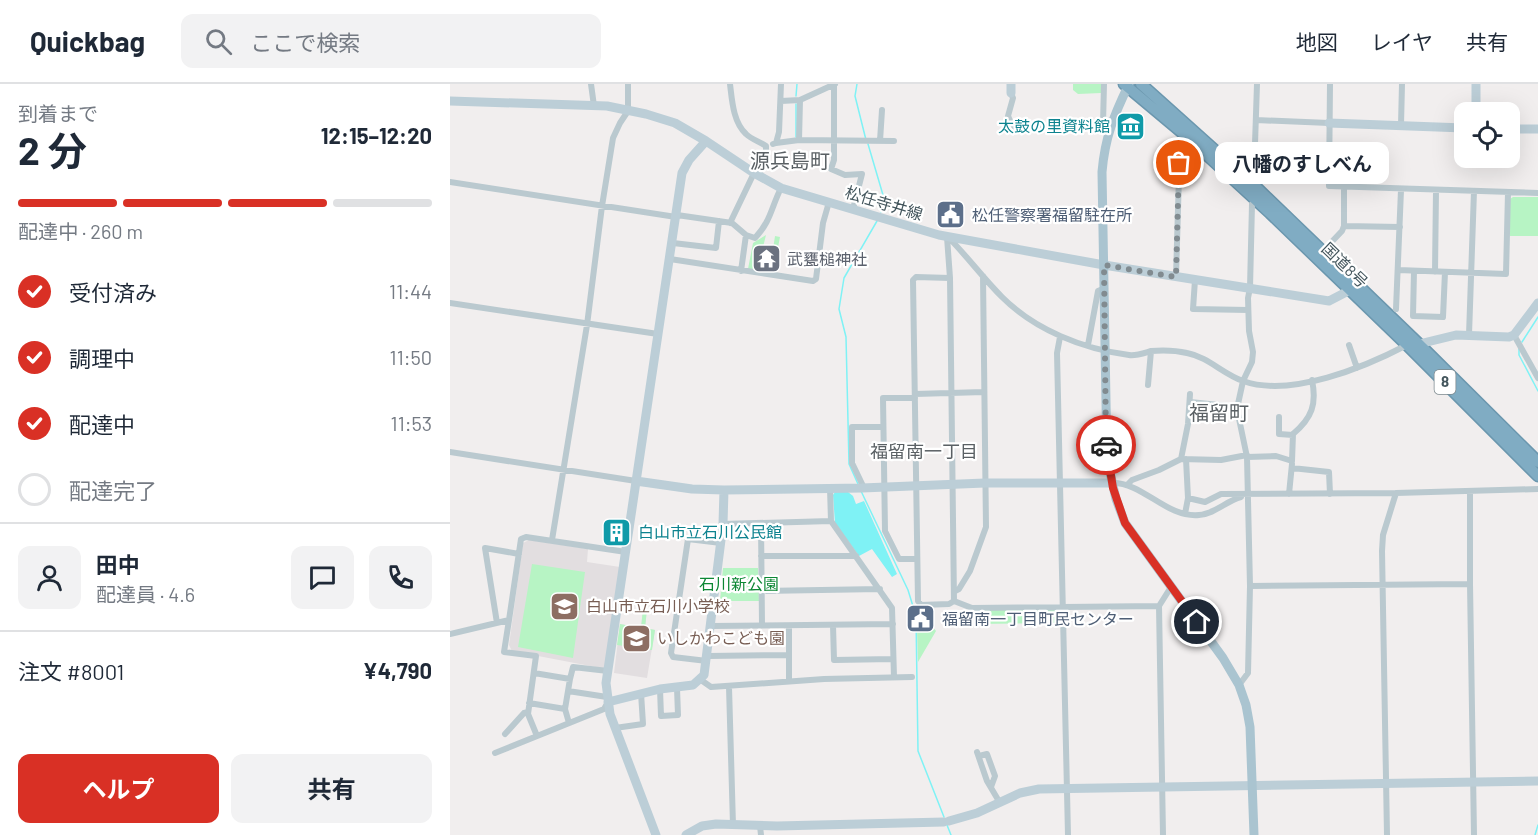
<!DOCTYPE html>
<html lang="ja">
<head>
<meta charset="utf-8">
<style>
  :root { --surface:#fff; --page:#f2f2f3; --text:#1f2937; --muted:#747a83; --line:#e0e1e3; --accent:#d93025 }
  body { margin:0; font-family:Barlow,"Noto Sans JP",sans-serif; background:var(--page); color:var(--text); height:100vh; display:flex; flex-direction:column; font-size:22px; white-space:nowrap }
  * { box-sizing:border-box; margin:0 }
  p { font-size:20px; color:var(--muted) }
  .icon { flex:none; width:33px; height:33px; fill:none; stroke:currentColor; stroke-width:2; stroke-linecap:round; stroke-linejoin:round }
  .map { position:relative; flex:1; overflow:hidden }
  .drawer { display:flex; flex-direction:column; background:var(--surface); width:450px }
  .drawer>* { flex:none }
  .tools { position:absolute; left:1004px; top:18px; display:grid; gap:12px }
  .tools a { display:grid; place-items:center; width:66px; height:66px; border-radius:12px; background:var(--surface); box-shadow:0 6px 24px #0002; font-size:30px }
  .pin { position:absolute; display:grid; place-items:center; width:51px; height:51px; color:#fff; margin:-26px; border:3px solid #fff; border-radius:50%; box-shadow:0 2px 6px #0007 }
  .courier { position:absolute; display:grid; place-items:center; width:60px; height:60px; margin:-30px; border:4px solid #d93025; border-radius:50%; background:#fff; color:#222; box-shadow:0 2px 8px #0007 }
  .bubble { position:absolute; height:42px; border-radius:12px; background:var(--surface); box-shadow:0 6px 24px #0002; font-size:20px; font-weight:700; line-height:42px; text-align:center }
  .head em { font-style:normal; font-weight:700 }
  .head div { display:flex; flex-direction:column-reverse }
  .head { display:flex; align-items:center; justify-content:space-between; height:102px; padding:0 18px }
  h1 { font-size:39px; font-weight:700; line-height:45px }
  .bar { display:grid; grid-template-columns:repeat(4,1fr); gap:9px 6px; align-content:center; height:72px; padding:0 18px }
  .bar i { height:8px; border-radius:4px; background:var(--line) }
  .bar .on { background:var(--accent) }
  .bar p { grid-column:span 4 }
  .line { display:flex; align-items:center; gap:15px; padding:0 18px; border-top:2px solid var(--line) }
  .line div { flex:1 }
  .round { display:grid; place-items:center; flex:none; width:63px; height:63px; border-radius:12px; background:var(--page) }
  ol { padding:0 18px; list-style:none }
  li { display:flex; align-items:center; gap:18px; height:66px }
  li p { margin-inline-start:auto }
  li .icon { padding:6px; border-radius:50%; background:var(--accent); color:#fff; stroke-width:4 }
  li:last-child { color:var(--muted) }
  li i { width:33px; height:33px; border:3px solid var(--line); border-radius:50% }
  .button { display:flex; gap:12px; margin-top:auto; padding:12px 18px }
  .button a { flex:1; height:69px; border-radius:12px; background:var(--accent); color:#fff; font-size:24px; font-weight:700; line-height:69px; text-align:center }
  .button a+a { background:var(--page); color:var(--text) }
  header { display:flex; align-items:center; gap:36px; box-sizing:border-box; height:84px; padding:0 30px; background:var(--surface); border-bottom:2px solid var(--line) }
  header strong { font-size:28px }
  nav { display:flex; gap:33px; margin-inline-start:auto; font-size:21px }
  .search { width:420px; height:54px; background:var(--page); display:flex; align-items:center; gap:15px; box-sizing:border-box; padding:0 21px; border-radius:12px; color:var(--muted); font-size:22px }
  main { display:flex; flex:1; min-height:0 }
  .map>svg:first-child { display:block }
  .education { fill:#e2dee0 }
  .green { fill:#b7f4c4 }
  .water { fill:#7ff2f5 }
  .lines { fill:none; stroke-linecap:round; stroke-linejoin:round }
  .stream { stroke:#7ff2f5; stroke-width:1.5 }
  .highway-casing { stroke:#6b97ae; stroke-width:13 }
  .street { stroke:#bac9cf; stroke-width:6 }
  .secondary { stroke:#bcced7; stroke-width:9 }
  .primary { stroke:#aac4d0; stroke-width:9 }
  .highway { stroke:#80acc3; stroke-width:10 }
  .done { stroke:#818b90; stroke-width:6; stroke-dasharray:0 10.8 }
  .route { stroke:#d93025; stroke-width:8 }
  .labels { text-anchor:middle; stroke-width:4.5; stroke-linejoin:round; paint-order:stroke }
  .shield { fill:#fff; stroke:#7c898e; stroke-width:1.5 }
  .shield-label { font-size:15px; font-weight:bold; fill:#44565d }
  .culture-label { font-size:16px; fill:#0d838f; stroke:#fff; text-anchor:end }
  .street-label { font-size:16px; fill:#44565d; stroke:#fff }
  .service-label { font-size:16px; fill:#4e5e75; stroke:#fff; text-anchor:start }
  .worship-label { font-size:16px; fill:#5b616d; stroke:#fff; text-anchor:start }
  .park-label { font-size:16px; fill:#0d8734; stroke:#fff }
  .education-label { font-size:16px; fill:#785e54; stroke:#fff; text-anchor:start }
  .neighbourhood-label { font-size:18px; fill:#5a6064; stroke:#fff }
  .quarter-label { font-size:20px; fill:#5a6064; stroke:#fff }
</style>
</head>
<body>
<header>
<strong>Quickbag</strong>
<div class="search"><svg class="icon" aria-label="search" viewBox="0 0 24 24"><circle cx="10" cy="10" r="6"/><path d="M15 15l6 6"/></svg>ここで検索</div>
<nav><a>地図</a><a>レイヤ</a><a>共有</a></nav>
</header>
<main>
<section class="drawer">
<div class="head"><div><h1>2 分</h1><p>到着まで</p></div><em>12:15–12:20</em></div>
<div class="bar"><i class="on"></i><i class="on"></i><i class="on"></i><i></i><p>配達中 · 260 m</p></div>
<ol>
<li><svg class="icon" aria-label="check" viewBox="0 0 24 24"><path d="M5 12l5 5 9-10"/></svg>受付済み<p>11:44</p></li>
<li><svg class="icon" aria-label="check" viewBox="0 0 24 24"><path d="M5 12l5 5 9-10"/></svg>調理中<p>11:50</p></li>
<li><svg class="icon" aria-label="check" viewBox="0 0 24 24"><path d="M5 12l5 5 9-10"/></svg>配達中<p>11:53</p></li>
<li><i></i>配達完了</li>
</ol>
<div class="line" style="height:108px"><a class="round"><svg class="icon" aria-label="person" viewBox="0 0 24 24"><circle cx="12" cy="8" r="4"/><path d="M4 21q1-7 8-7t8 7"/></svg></a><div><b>田中</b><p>配達員 · 4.6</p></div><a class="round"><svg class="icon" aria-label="chat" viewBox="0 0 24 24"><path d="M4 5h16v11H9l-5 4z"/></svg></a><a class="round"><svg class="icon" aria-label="phone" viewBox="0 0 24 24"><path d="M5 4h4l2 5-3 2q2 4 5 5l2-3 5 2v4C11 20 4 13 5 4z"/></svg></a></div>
<div class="line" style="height:78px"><div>注文 #8001</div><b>¥4,790</b></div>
<div class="button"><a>ヘルプ</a><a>共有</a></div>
</section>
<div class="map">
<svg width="1088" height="751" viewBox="0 0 1088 751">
  <rect width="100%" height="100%" fill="#f1eeee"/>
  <path class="education" d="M79 456 138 465 137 478 170 483 156 585 62 567 59 561 73 459Z
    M193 525H197L195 544 205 546 197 594 164 589 170 540 191 544Z"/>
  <path class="green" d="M623 0H651V9L628 10 623 6Z
    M1063 113H1088V152H1060V115Z
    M316 151 308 183 320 185 325 152 330 153 323 189 298 185 303 159Z
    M82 480 135 488 123 574 68 563Z
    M273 484H308L309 517H270Z
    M193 525H197L195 544 205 546 202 566 167 561 170 540 191 544Z
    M610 525V539L525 540V526Z
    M475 542H482L486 547 468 578 467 544 475 543Z"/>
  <path class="water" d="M385 408H398L403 412 406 420 414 417 447 490 442 493 422 465 409 472 385 439 383 411Z"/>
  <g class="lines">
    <path class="stream" d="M407 0 405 12 416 56
      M346 12 347 0
      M346 53V20
      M418 60 433 111 431 128
      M1072 258 1088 233
      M1069 265V271L1088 307
      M408 400 399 380 396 253 389 225 394 194 427 137
      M411 407 458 506 466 532 468 667 494 733
      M497 741 501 751
      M1085 751 1088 741"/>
    <defs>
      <path id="highway" d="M674 0 735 51 820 129 957 261 1088 392
        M691 0 807 104 969 260 1088 378"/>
    </defs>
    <use href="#highway" class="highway-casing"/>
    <path class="street" d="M141 0 144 22
      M280 0C282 16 283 38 296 50 301 55 310 58 316 62V70L309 92
      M654 0 653 40 656 44
      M880 0 879 102 1088 109
      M384 2V76L381 85 395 91 412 90 403 125
      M561 9 563 14 558 32 563 44 655 42
      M331 17 350 16 385 0
      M806 36 879 39
      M951 41 952 0
      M349 56 350 16
      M430 57 432 26
      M326 59 349 56 444 57
      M323 60 326 59 329 48 331 0
      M803 94 805 64
      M0 98 226 133
      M807 104 808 66 805 60 807 0
      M227 131 282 139 296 151 305 154C321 137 321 124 331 104
      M280 139 304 89
      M894 142 950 143
      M497 153 500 194 504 517
      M498 153C517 172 533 194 552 213 585 246 633 265 679 271 686 272 694 269 701 267 714 266 724 266 737 269 758 273 773 290 793 297 841 314 915 283 957 261
      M223 159 266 164 269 137
      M873 167 892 147 894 142V103
      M220 175 363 197 366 195 373 139 379 118
      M948 186 1056 190 1058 109
      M291 187 296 151
      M964 187 963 232 993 233 995 188
      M985 188 986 107
      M726 193 730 58 735 51
      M500 194 466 193 463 196 468 517 471 521 499 520 504 517 522 524 709 522
      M745 196 743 225 798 226
      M0 219 208 250
      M946 225 951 106
      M1019 251 1024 107
      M1064 251 1088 294
      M610 253 607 269 618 751
      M638 261 648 207 655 204
      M899 261 907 284
      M698 301 701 267
      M465 310 534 308
      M465 314H433L435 447 449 475H467
      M740 318 788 323
      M829 333V350L843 351
      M0 368 186 397
      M797 373 826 372 842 377 843 350C862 334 867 320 862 296
      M731 375 738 340 740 310
      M842 384 879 388 880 410
      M662 399C693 398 716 434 749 431 765 430 776 417 791 413
      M677 401 682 396 709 386 731 375 771 376 797 371
      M380 404 381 437 442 524 444 593
      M414 404 402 379V343H433
      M1020 407V500L1024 751
      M839 410 842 380
      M738 414 755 418 771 410 946 409 1088 405
      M735 430 738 414 736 375
      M311 439 312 541
      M273 440 381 437
      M102 456 137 241 152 122 163 54 170 39 178 27V0
      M311 472H406
      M800 502 1020 500
      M311 507 430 505
      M505 507 509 505 520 487 536 443 533 192
      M59 536 54 568 86 572 78 630 87 652
      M47 539 35 464 69 470
      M383 541 384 576 443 575
      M261 542 443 540
      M0 550 59 536 71 455 76 453 176 468
      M258 572 339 571
      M257 577 223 573 221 569 238 455 271 459
      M84 589 120 595 123 583 158 587
      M251 596 261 603 374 595 462 593
      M339 597V542
      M789 601 798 589 800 502 797 373 788 330V320L793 297 802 278 803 268 799 247 798 214 800 204 802 120
      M279 603 283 741
      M210 605 211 632 228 631 227 604
      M118 607 157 613
      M79 619 115 625
      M119 639 115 625 120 595
      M165 644 193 640 191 609
      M55 650 74 629 78 628
      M527 668 537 697 550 719
      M45 669 154 625 158 618
      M529 672 537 670 545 692 541 703
      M310 742 311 751
      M713 751 709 522 721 503
      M937 751 932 467 933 451 946 409"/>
    <path class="secondary" d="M561 0V9
      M0 17 157 22 196 30 225 39 256 57 304 89 331 104 489 151 654 181 879 217 904 204
      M1026 28V0
      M879 39 1014 44
      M1059 45H1088
      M969 260 1006 251 1059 253 1064 251 1088 219
      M186 397 242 405 274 406 412 404 535 399H662
      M158 618 210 605 243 601 254 591 273 440 274 406
      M499 737 527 729 570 709 589 705 1088 697
      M206 751 160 630 156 599 232 89 239 76 256 57
      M236 751 252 742 266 740 327 742 494 738"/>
    <path class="primary" d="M679 0C664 31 655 53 652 88L657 375 666 415 675 439 773 574 789 601 796 621 800 643 804 751"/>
    <use href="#highway" class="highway"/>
  </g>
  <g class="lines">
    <path class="done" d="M656 361 654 181 726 193 729 79"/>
    <path class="route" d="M656 361 663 404 675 439 747 538"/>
  </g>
  <defs>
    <symbol id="museum-square" viewBox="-11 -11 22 22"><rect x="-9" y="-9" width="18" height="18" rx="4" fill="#0f9aa8" stroke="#fff"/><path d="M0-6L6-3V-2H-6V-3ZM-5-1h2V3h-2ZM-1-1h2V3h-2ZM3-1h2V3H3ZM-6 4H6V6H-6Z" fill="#fff"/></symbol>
    <symbol id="civic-square" viewBox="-11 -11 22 22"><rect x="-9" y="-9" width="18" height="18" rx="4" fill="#5c6f8a" stroke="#fff"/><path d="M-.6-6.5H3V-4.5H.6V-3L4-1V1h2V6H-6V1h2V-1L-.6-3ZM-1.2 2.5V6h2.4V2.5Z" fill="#fff"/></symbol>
    <symbol id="temple-square" viewBox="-11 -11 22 22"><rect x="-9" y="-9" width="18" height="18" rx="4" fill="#6b7280" stroke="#fff"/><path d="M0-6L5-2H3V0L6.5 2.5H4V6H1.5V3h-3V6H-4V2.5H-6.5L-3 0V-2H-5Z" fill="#fff"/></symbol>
    <symbol id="building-square" viewBox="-11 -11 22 22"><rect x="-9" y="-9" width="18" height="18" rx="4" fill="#0f9aa8" stroke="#fff"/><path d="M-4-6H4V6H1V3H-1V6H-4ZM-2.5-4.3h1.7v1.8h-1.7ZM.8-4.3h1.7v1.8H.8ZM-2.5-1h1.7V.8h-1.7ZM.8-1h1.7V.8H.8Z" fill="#fff"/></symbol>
    <symbol id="school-square" viewBox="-11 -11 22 22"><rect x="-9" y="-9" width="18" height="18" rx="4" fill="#8d6e63" stroke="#fff"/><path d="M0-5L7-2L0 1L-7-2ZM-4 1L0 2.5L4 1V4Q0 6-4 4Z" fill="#fff"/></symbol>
  </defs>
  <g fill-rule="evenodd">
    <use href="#museum-square" x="664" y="26" width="33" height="33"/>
    <use href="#civic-square" x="484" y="114" width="33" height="33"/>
    <use href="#temple-square" x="300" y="158" width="33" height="33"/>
    <use href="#building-square" x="150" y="432" width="33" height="33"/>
    <use href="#school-square" x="98" y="506" width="33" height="33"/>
    <use href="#civic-square" x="454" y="518" width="33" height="33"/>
    <use href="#school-square" x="170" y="538" width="33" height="33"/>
  </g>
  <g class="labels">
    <rect class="shield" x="984.5" y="286" width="21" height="24" rx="4.5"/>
    <g class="shield-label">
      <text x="995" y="303">8</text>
    </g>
    <g class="culture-label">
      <text x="660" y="48">太鼓の里資料館</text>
      <text x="188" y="454" text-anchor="start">白山市立石川公民館</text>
    </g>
    <g class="street-label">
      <text transform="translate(434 119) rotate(17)" y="6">松任寺井線</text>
      <text transform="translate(895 181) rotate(44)" y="6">国道8号</text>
    </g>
    <g class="service-label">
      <text x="522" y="137">松任警察署福留駐在所</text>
      <text x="492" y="541">福留南一丁目町民センター</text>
    </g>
    <g class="worship-label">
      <text x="337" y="181">武甕槌神社</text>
    </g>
    <g class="park-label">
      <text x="289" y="506">石川新公園</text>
    </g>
    <g class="education-label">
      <text x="136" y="528">白山市立石川小学校</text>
      <text x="207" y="560">いしかわこども園</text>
    </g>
    <g class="neighbourhood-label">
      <text x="474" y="374">福留南一丁目</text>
    </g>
    <g class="quarter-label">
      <text x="340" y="84">源兵島町</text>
      <text x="769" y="336">福留町</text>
    </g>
  </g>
</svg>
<div class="tools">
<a><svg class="icon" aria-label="locate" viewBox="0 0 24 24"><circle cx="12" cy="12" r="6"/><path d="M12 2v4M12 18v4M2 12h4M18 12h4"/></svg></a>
</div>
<div class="pin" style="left:729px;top:79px;background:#ea580c"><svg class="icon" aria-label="bag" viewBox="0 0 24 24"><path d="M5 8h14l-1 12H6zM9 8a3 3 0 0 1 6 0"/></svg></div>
<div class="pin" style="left:747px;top:538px;background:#1f2937"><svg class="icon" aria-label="home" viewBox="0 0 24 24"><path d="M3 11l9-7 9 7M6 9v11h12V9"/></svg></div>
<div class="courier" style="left:656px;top:361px"><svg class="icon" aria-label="car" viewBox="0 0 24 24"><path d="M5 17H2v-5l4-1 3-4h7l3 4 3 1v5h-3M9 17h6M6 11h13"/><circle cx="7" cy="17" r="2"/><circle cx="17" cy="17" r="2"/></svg></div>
<div class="bubble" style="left:765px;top:58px;width:174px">八幡のすしべん</div>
</div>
</main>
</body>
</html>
